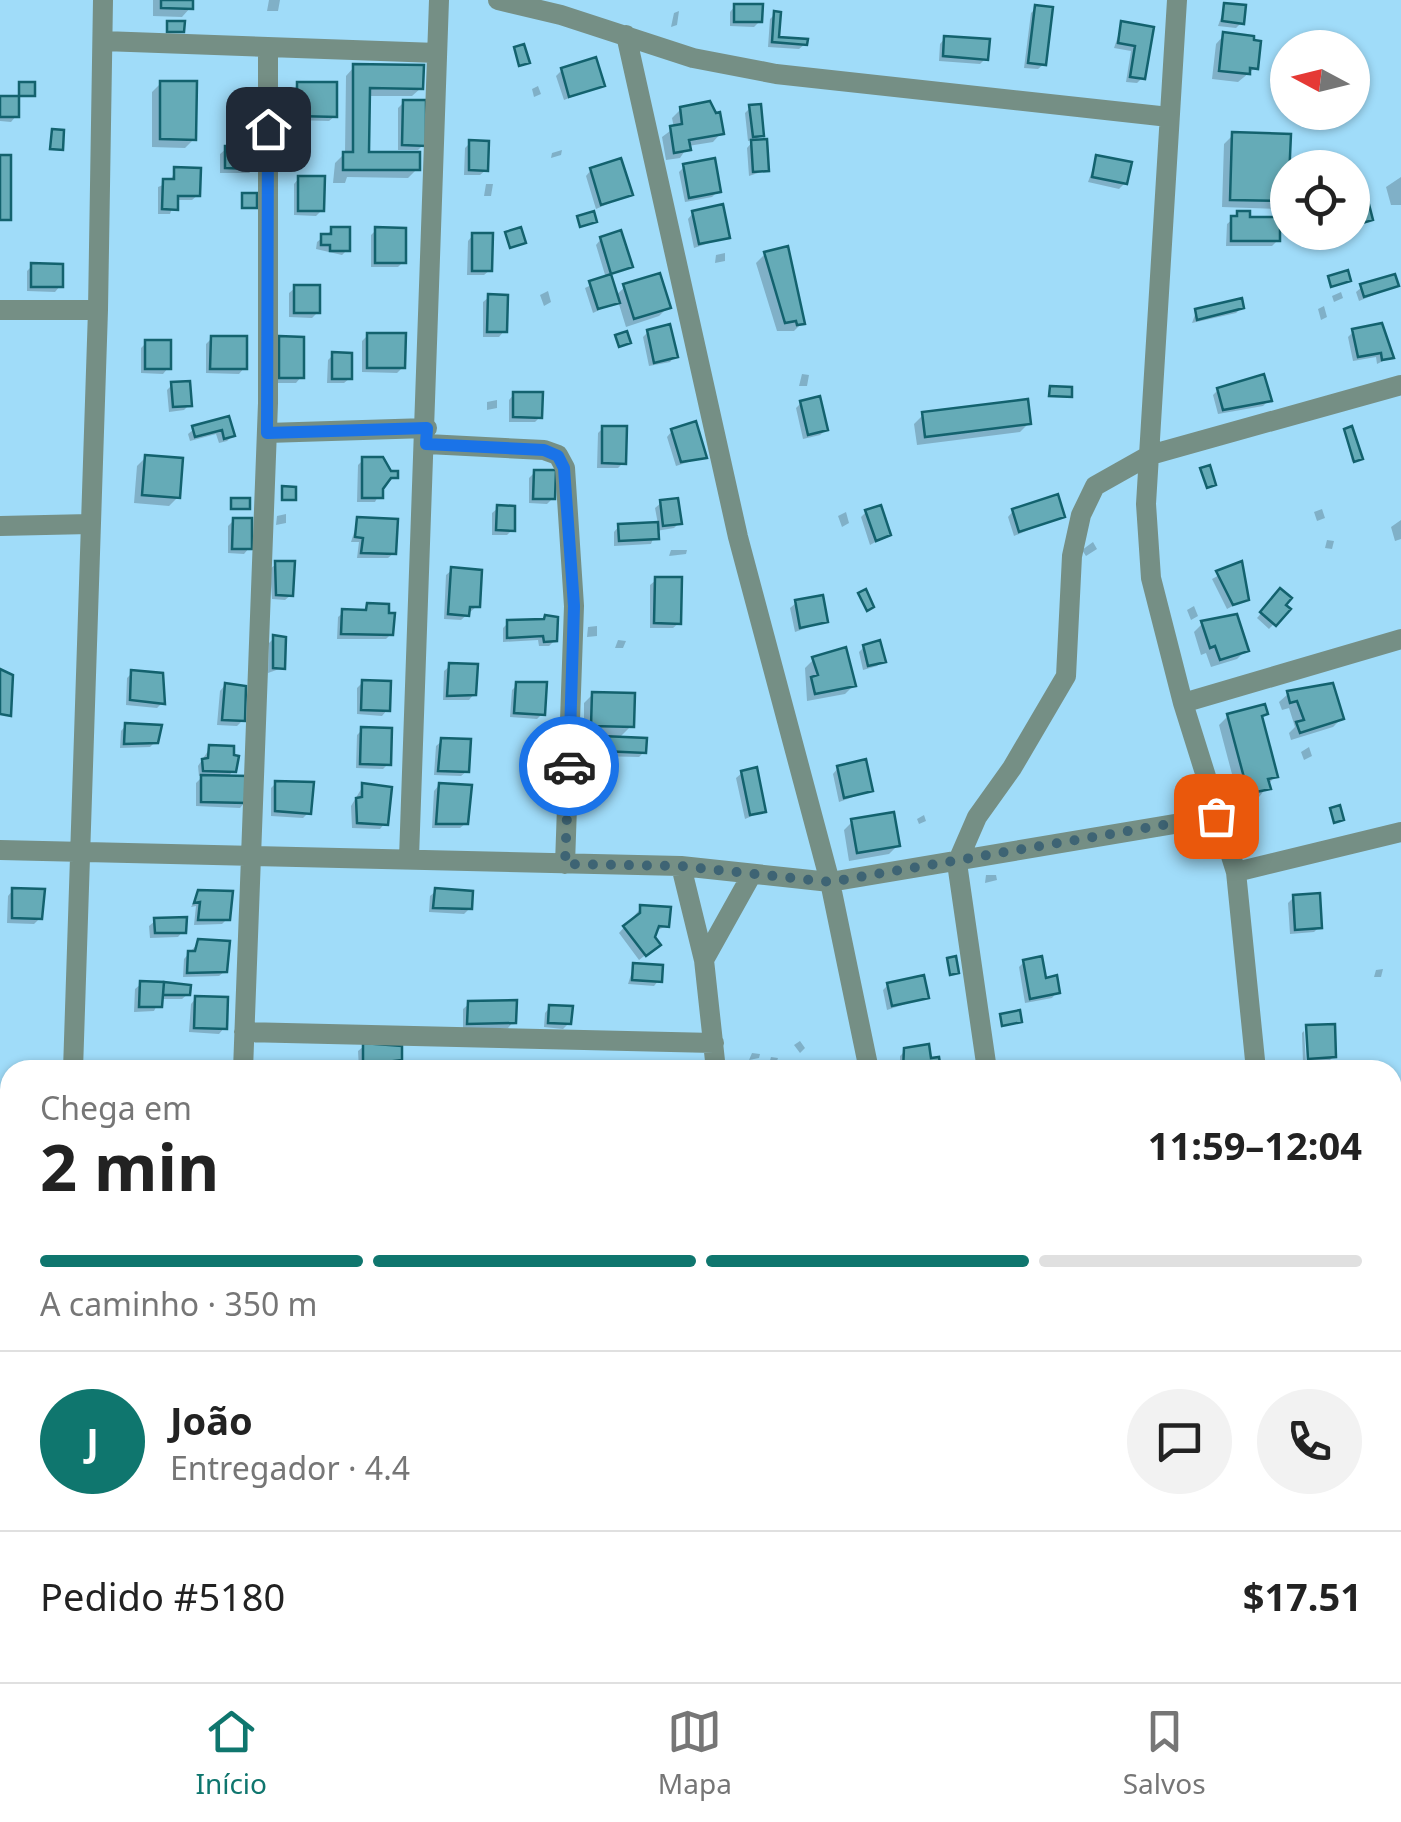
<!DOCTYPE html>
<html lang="pt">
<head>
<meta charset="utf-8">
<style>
  :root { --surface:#fff; --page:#f2f2f2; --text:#222; --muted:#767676; --line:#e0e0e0; --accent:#0f766e }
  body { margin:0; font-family:"Noto Sans",sans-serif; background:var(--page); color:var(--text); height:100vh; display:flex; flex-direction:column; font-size:38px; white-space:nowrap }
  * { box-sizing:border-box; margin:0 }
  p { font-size:32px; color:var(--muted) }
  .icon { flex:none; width:55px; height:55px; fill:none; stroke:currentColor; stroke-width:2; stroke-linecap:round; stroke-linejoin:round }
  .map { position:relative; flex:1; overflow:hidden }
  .drawer { position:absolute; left:0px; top:1060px; width:1402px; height:622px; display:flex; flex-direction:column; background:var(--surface); border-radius:30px 30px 0 0; box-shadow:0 2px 8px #0004 }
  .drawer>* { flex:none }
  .needle { width:65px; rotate:277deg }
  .buttons { position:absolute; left:1270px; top:30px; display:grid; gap:20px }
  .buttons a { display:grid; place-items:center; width:100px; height:100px; border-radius:50%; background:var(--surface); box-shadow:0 2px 8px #0004; font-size:50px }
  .pin { position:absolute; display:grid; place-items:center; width:85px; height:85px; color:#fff; margin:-42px; border-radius:20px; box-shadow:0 5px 15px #0006 }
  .courier { position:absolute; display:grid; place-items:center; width:100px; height:100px; margin:-50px; border:8px solid #1a73e8; border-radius:50%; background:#fff; color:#222; box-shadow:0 2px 12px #0007 }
  .head em { font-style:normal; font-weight:700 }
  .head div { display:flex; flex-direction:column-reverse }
  .head { display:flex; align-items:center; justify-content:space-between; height:170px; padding:0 40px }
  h1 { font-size:65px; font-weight:700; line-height:75px }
  .bar { display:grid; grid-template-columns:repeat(4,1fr); gap:15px 10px; align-content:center; height:120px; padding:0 40px }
  .bar i { height:12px; border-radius:8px; background:var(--line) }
  .bar .selected { background:var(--accent) }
  .bar p { grid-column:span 4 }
  .line { display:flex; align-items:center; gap:25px; padding:0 40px; border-top:2px solid var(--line) }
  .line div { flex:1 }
  .round { display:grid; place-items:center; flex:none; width:105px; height:105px; border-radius:52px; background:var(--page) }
  .tab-bar { display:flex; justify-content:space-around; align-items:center; height:140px; border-top:2px solid var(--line); background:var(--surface); font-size:28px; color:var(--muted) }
  .tab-bar a { display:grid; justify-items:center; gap:5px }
  .tab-bar .selected { color:var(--accent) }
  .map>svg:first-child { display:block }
  .shadow { fill:#0003 }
  .building { fill:#65abb7; stroke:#13626e; stroke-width:2.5 }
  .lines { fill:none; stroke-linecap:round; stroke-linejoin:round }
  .minor { stroke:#758f85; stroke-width:20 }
  .done { stroke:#3e6474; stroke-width:10; stroke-dasharray:0 18 }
  .route { stroke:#1a73e8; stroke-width:12 }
</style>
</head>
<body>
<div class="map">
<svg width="1401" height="1682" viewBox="0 0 1401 1682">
  <rect width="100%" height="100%" fill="#a0dcf9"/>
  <path class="shadow" d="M153 0H190V8L182 17 153 16Z
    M269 0H280L278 11H267Z
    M735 6 760 21 754 27 730 26V12Z
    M1225 6 1241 23 1236 28 1218 26Z
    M1036 8 1044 64 1038 69 1024 68 1031 13Z
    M679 11 677 25 671 27 674 13Z
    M775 14 776 39 805 44 799 49 768 47 770 19Z
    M1122 24 1151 29 1142 78 1137 83 1126 82 1131 51 1114 48Z
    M1224 35 1255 68 1238 82 1212 79 1216 44Z
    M945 38 986 58 980 64 939 61 940 44Z
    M354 67 421 88 412 96H368L367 154 417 169 408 178 347 177 345 183H333L335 163 345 153 346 76Z
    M562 70 602 85 564 100 556 76Z
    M161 83 194 139 185 148 152 147V92Z
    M298 84 335 116 329 121 293 120V90Z
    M538 86 541 94 534 97 532 89Z
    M0 98 16 116 11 122 0 121Z
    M404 102 423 145 418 150H398V108Z
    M751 107 761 135 754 142 767 170 749 176 747 148 754 140 748 141 745 113Z
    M681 109 721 133 713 142 688 146 680 158 666 160 662 137 674 128 672 118Z
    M1233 135 1286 200 1277 209 1222 207 1224 144Z
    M470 143 486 170 480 175H464L465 148Z
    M226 149 255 168 249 173H220V154Z
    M562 150 561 155 551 158 552 153Z
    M1097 157 1125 183 1119 189 1088 182Z
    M685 166 718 191 712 197 685 202 679 172Z
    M175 170 198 195 192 200H175L170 214H158V187L170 182Z
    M591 170 630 194 596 209 586 176Z
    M1401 177V205H1391L1386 187Z
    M299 178 322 210 316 216 294 215V184Z
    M486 184H493L491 196H484Z
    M693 213 727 237 694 248 688 219Z
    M1239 214 1247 220 1278 240 1272 246H1226L1227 224Z
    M332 230 347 250 342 255 316 249 317 242Z
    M376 230 403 262 398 267H371V235Z
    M473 235 490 270 484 275H467L468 241Z
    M601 239 630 266 609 276 615 296 625 287 668 307 659 316 626 327 618 301 593 313 585 288 606 278 596 245Z
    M725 253V261L715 263 716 255Z
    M765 254 802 323 794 331H777L756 263Z
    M32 266 60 286 55 292 27 291V271Z
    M1396 286 1359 301 1356 292 1362 287Z
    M295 288 318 312 312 318 289 317V293Z
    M548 291 551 302 544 306 540 295Z
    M1341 292 1343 298 1334 302 1332 296Z
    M489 297 504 331 499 337H483V302Z
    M1324 306 1327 317 1321 320 1318 309Z
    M1241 308 1236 313 1192 323 1196 312Z
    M1354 331 1391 357 1377 364 1376 357 1353 361 1348 337Z
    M648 332 675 356 670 362 649 366 643 337Z
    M368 335 403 367 397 373 362 372V341Z
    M212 338 244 368 239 374 206 373V344Z
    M280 339 301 377 296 383H275V344Z
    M146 343 168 368 163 374 141 373V348Z
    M333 355 350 378 344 383H327L328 360Z
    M802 374 809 375 807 386H799Z
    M172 385 189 405 184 410 169 412 167 390Z
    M1218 390 1269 400 1263 406 1218 414 1213 395Z
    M514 394 540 417 535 422H509V400Z
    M497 400V408L487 410V402Z
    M801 403 826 430 820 435 803 439 796 408Z
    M923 415 1028 424 1020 432 917 445 914 424Z
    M227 419 232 436 227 441 219 443 216 434 190 441 188 434 194 429Z
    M603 428 624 462 618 468H597L598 433Z
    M672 431 704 457 676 466 667 437Z
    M1345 431 1358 460 1352 462Z
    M145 458 178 497 169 506 134 503 137 466Z
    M363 460 395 477 384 485 375 502H357L358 465Z
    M535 472 553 498 547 504 529 503V478Z
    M661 503 679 523 674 528 656 531 651 544 614 546V532L619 526 658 524 655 508Z
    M498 508 512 530 507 535H492V513Z
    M1322 509 1325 518 1317 521 1314 512Z
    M1013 511 1062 516 1014 536 1008 517Z
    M846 512 849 523 842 527 838 516Z
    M866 512 888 535 870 545 861 517Z
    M286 514V523L276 525 277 516Z
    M234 520 249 548 244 554 228 553V526Z
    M358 520 394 553 388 558H357L359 542H351Z
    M1401 520V539L1395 541 1391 527Z
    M1334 541 1332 549 1325 548 1327 540Z
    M1093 542 1097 549 1086 556 1082 550Z
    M671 550H687L686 554 669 556Z
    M276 564 291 595 285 600 272 599 270 569Z
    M1240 564 1246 599 1227 609 1212 579Z
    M452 570 477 606 461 620 444 619 446 575Z
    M656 580 679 623 673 628H650V585Z
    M1280 592 1288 609 1269 629 1257 618Z
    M796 603 826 621 795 632 790 608Z
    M1194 606 1198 616 1191 620 1187 610Z
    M387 607 391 634 386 639H337L338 617 344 612Z
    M508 623 555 640 549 646H539L538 640 503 642V628Z
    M1202 624 1246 650 1237 659 1211 667 1206 653 1201 655 1194 632Z
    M597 626V636L587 637 588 627Z
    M274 638 282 668 268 673 269 643Z
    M618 640 626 641 623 648H615Z
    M864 647 883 661 877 666 863 670 859 652Z
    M814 659 854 685 845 694 807 701 805 668Z
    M450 666 474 694 469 700H443L444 671Z
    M132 673 162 703 157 708 126 705 127 678Z
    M363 682 387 710 382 716 357 714V688Z
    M518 684 542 714 537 719 510 717 512 690Z
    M225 685 243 720 237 726 217 725 220 691Z
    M593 694 631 726 618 739 644 752 639 757 597 756V744L607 734H584V703Z
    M1288 694 1342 718 1333 727 1291 740 1289 733 1295 727 1289 708 1282 710 1279 702Z
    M1265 713 1260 718 1275 776 1259 797 1247 800 1245 790 1237 793 1219 725 1228 716Z
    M126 725 156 741 150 747 120 748 121 731Z
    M362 730 388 764 383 769 356 768 357 735Z
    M442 741 467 771 461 776 434 775 436 746Z
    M1309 747 1312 756 1304 760 1301 752Z
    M210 748 233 771 227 778 245 802 240 808 196 806V783L203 776H199L198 766Z
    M838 768 870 791 839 802 833 774Z
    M742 773 764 811 745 819 736 778Z
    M276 783 309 812 303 818 271 816V788Z
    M439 785 466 823 460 828H432L434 791Z
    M363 786 385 823 380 829 352 828 351 806Z
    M924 815 926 821 919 824 917 819Z
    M853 821 898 845 889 854 849 861 844 830Z
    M986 875H996L997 880 985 883Z
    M13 890 40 918 34 924 7 923 8 896Z
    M436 891 470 908 464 914 429 912 430 896Z
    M199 893 227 919 222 924 194 925 196 906 191 907Z
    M1294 897 1319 927 1314 932 1290 934 1288 903Z
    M641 908 667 926 655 931 652 950 639 960 619 933Z
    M155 921 183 931 178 937 150 938 149 926Z
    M199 942 225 971 219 976 183 977 184 959Z
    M1024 962 1057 992 1052 998 1025 1003 1019 967Z
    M634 965 659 980 654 986 628 984Z
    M1383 969 1381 977H1374L1376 970Z
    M141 984 189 988 188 994 182 999H160L154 1011 134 1012 135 989Z
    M888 985 927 997 887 1010 883 990Z
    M196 998 224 1028 219 1034 189 1032 191 1004Z
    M469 1004 513 1022 508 1028H463V1009Z
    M550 1007 569 1023 563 1029 544 1027 545 1013Z
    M1332 1027 1334 1056 1328 1062 1310 1063 1306 1029Z
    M1304 1031 1306 1063H1303L1302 1033Z
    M800 1041 805 1048 800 1053 794 1045Z
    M364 1046 399 1059 394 1064 359 1069 358 1051Z
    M905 1051 929 1061 938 1070H900V1056Z
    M752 1053 760 1054 759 1058 749 1060Z
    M771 1057 778 1058 776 1064H769Z
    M5 1088H10V1123L0 1122V1093Z
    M1401 1142V1176L1392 1177V1143Z
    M1401 1392V1426H1397L1392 1422V1403Z
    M1401 1444V1481L1396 1482 1392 1450Z
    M1401 1492V1528L1392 1527V1498Z
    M1395 1548H1401V1588H1392Z"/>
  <path class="building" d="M161 0H193V9L161 8Z
    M1224 3 1246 5 1244 24 1222 21Z
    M734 4H763L762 22H734Z
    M1035 5 1053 7 1046 65 1028 63Z
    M774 11 781 12 779 37 808 39 807 45 772 42Z
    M167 21H185L184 32H167Z
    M1121 21 1154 27 1145 79 1130 77 1135 46 1118 43Z
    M1223 32 1254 36V40L1261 41 1258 69 1250 68V74L1219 71Z
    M944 36 990 39 988 60 943 56Z
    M524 44 530 63 519 66 514 47Z
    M596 57 605 86 569 97 561 68Z
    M353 64 424 65 423 89 370 88 369 152H420V170H343V152H353Z
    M160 81H197L196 140 160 139Z
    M19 82H35V96H19Z
    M297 82H337V117L297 116Z
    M0 96H19V117H0Z
    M403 100H426V146L402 145Z
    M710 101 716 113 720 112 724 134 689 140 691 150 674 153 670 126 682 124 680 107Z
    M761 104 764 136 753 137 749 105Z
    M52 129 64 130 63 150 50 149Z
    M1232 132 1291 134 1288 201 1230 200Z
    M767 139 769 171 753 172 751 140Z
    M469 140 489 141 488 171 469 170Z
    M225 146H258L257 169 225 168Z
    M0 155H11V220H0Z
    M1096 155 1132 162 1127 184 1092 177Z
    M621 158 633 195 601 205 590 168Z
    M715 158 721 192 689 198 683 164Z
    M174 167 201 168 200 196H178V210L162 209 163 179H174Z
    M298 176H325L324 211H298Z
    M1363 181 1373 220 1352 226V184Z
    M242 193H257V208H242Z
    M723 204 730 238 699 244 692 211Z
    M594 211 597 222 580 227 577 216Z
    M1237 211H1250V217H1280V241H1231V216H1237Z
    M331 227H350V251H330V245H321V234H331Z
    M375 227 406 228V263H375Z
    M521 227 526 243 510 248 505 232Z
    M621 230 633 267 611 274 600 237Z
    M472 233H493L492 271H472Z
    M788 246 805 324 797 325 796 321 785 323 764 252Z
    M31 263 63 264V287H31Z
    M1348 270 1351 281 1331 287 1328 276Z
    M660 273 671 308 634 319 623 284Z
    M611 274 620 303 598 309 589 281Z
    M1395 274 1399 286 1364 297 1360 284Z
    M294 285H320V313H294Z
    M488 294 508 295 507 332H487Z
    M1242 298 1244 308 1197 320 1195 309Z
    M1382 323 1394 358 1382 360 1381 353 1358 357 1352 329Z
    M670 324 678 357 654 363 647 330Z
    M627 331 631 343 619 347 615 335Z
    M367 333H406L405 368H367Z
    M211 336H247V369H210Z
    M279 336 304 337V378H279Z
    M145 340H171V369H145Z
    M332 352 352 353V379H332Z
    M1264 374 1272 401 1223 410 1217 388Z
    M190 381 192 406 173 407 171 382Z
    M1050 386 1072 387V397L1049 396Z
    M513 392H543L542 418 513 417Z
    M820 396 828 430 808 435 800 401Z
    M1028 399 1031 424 925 437 922 412Z
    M229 416 235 436 224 439 222 430 195 437 192 426Z
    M696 421 707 458 681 462 671 429Z
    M602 426H627L626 464 602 463Z
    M1352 426 1363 459 1354 462 1344 429Z
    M145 455 183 458 180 498 142 495Z
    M362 457H383L391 471H398V478H391L383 489V498H362Z
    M1210 465 1216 485 1207 488 1200 468Z
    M534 470H556L555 499H533Z
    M282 486 296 487V500H282Z
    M1058 494 1065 517 1019 532 1012 509Z
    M231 498H250V509H231Z
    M678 498 682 524 663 526 660 500Z
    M497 505 515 506V531L496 530Z
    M881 505 891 535 876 541 865 510Z
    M357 517 398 519 396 554 361 553 363 538 355 537Z
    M233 518H252V549H232Z
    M658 522 659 539 619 541 618 524Z
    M275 561H295L293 596 276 595Z
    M1242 561 1249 600 1233 605 1216 571Z
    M451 567 482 570 480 607H470L469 616 448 614Z
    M655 577H682L681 624 654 623Z
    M1280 588 1292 598 1286 605 1291 609 1276 626 1260 612Z
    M866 589 874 607 867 611 858 593Z
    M823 595 828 622 800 628 795 600Z
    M367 603 389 604V613H395L393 635 341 634 342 609 366 610Z
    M1237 614 1249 651 1220 660 1215 646 1210 648 1201 621Z
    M545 615 558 617 557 641 544 642 543 636 507 638V620L544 619Z
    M273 635 286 637 285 669 273 668Z
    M880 640 886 662 868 666 863 645Z
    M846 647 856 686 815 694 811 677 818 675 812 657Z
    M449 663 478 664 476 695 447 696Z
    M0 669 13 675 11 716 0 714Z
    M131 670 163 673 165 704 130 700Z
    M362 680 391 681 390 711 361 710Z
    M516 682H547L545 715 514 713Z
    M225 683 246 686 245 721 222 720Z
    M1333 683 1344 719 1300 733 1296 722 1304 720 1297 701 1290 703 1287 691Z
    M592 692 635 693 634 727 591 726Z
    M1265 704 1268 714 1262 716 1278 777 1268 779 1271 789 1256 792 1253 783 1246 785 1227 714Z
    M125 723 162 725 158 743 124 744Z
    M361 727 392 728 391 765 360 764Z
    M602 736 647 738 646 753 601 751Z
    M441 738 471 739 469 772 438 771Z
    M209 745 234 746V755L239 756 236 772 203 771 202 759 208 758Z
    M866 759 873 791 844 798 837 766Z
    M757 767 766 812 750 815 741 771Z
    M201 775 249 776 247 803 201 802Z
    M275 781 314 782 311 814 275 811Z
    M362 783 392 787 388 825 357 823 356 798 362 797Z
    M439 783 472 785 468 824H436Z
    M1340 805 1344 820 1334 823 1330 808Z
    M894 812 900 846 857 853 851 819Z
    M12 888 45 889 42 919 12 918Z
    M435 888 473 891 472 909 433 908Z
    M198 890 233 891 230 920H198L200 902 194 903Z
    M1320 893 1322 928 1295 930 1293 895Z
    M640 905 671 907 669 927 659 926 655 937 661 945 646 956 623 926 640 913Z
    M187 917 186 933H155L154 918Z
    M198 939 230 941 227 972 187 973 188 951H195Z
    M956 956 959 973 950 975 947 958Z
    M1042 956 1046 978 1057 975 1060 993 1030 999 1023 960Z
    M633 963 663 965 662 982 632 980Z
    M924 975 929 998 892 1006 887 983Z
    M140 981 164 982 162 1007H139Z
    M164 982 191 985 190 995H163Z
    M195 996 228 997 227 1029 194 1028Z
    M517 1000 516 1023 467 1024 468 1001Z
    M549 1005 573 1006 571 1024 548 1023Z
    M1020 1010 1022 1022 1002 1026 1000 1014Z
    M1335 1024 1336 1057 1308 1059 1306 1025Z
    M363 1043 402 1046V1060L363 1065Z
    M929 1044 931 1058 939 1057 941 1070H903L904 1048Z
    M4 1085 10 1086V1118L0 1117Z
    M1392 1140H1401V1169L1392 1170Z
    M0 1195H10V1231H0Z
    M1392 1232 1401 1341V1378H1392Z
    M0 1264H10V1289H0Z
    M0 1342H10V1380L0 1379Z
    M1393 1445H1401V1469L1394 1470Z
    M1394 1546H1401V1584H1396Z"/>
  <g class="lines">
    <path class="minor" d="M498 0 561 15 693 58 776 74 1169 117
      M1177 0 1146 504 1151 578 1183 703 1236 872 1256 1070
      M626 35 738 537 830 882 869 1070
      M103 41 437 53
      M0 310H98
      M267 433 427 428
      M427 444 544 450 558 455 565 468 574 606 565 864
      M0 526 90 524
      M1183 703 1401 639
      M0 850 681 866 830 882 1216 817
      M409 858 439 0
      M681 866 704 960 716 1070
      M1236 872 1401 832
      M704 960 752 874
      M244 1032 714 1043
      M73 1070 98 310 103 0
      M243 1070 268 403V50
      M987 1070 957 863 977 817 1012 768 1066 676 1072 556 1081 515 1095 486 1150 455 1401 385
      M1392 1208H1401
      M1392 1671 1401 1670
      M687 1672 688 1682
      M975 1672 977 1682
      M1047 1672 1048 1682
      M0 1677 61 1682
      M225 1682V1672
      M1205 1682 1350 1672"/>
  </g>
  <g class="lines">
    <path class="done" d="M569 766 565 864 680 866 830 882 1216 816"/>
    <path class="route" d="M268 129 267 433 427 428 426 444 544 450 558 456 564 468 574 606 569 766"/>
  </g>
</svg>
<div class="buttons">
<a><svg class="needle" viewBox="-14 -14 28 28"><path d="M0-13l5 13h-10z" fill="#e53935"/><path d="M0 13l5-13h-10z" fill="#767676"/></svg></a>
<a><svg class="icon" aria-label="locate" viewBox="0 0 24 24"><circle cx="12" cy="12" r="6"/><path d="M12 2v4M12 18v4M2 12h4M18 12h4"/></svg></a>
</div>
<div class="pin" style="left:1216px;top:816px;background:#ea580c"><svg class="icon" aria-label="bag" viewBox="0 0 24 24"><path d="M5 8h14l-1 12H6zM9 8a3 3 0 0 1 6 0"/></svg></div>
<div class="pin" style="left:268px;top:129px;background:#1f2937"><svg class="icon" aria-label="home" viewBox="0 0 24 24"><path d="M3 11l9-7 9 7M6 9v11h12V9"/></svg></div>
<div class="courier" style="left:569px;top:766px"><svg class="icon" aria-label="car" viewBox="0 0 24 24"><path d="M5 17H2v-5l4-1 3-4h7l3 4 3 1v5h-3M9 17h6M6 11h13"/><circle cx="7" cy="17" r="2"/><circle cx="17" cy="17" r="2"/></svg></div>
<section class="drawer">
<div class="head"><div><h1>2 min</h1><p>Chega em</p></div><em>11:59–12:04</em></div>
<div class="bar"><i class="selected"></i><i class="selected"></i><i class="selected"></i><i></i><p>A caminho · 350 m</p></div>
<div class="line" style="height:180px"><b class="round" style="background:var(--accent);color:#fff">J</b><div><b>João</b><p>Entregador · 4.4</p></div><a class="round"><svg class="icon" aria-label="chat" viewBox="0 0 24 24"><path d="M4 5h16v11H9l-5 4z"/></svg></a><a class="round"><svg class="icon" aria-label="phone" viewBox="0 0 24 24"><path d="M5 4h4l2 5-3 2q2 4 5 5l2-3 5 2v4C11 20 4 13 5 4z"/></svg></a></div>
<div class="line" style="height:130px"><div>Pedido #5180</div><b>$17.51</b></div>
</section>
</div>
<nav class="tab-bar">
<a class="selected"><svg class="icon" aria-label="home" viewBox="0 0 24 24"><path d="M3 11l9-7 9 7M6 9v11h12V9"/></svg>Início</a>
<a><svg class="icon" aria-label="map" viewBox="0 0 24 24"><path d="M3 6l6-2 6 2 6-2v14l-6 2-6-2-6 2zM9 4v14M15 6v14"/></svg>Mapa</a>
<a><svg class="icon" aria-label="saved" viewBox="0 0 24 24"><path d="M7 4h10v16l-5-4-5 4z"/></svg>Salvos</a>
</nav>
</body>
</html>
